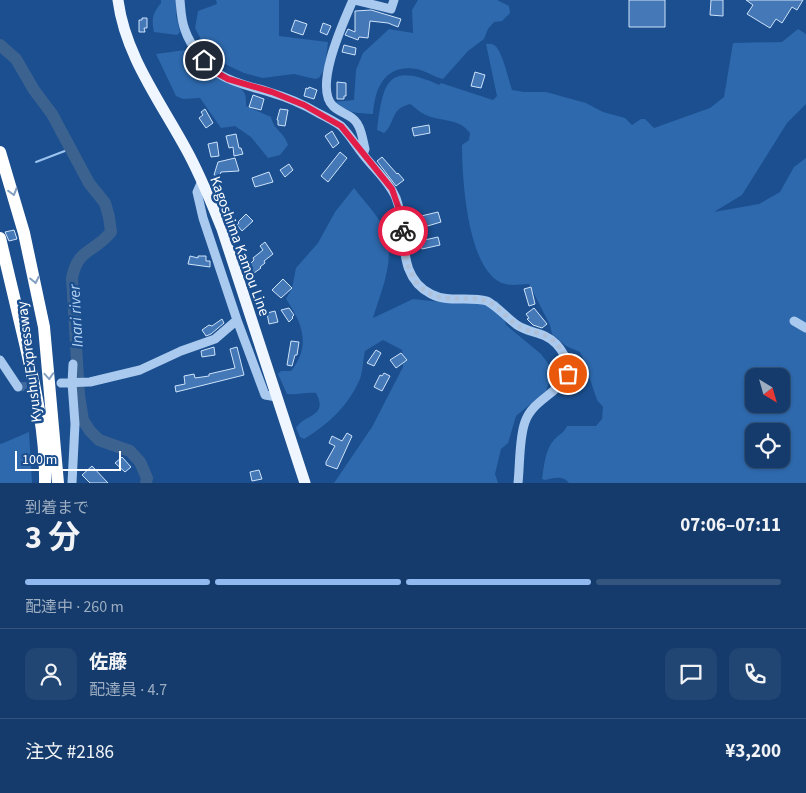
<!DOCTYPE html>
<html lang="ja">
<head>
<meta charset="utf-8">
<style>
  :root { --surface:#143b6b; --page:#214673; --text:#f1f3f6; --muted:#9dadc1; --line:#33557e; --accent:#90b9f0 }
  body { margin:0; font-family:"Source Sans 3","Noto Sans JP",sans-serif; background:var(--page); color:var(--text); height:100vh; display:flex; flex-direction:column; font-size:19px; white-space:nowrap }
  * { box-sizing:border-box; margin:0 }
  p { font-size:16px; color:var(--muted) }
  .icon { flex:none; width:28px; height:28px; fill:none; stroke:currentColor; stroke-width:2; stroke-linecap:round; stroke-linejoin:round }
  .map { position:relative; height:483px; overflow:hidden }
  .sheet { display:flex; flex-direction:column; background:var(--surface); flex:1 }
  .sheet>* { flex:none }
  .needle { width:32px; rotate:143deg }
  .controls { position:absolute; left:745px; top:368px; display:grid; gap:10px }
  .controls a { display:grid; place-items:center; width:45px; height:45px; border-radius:10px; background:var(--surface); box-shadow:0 1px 4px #0004,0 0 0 1px var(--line); font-size:25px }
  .scale { position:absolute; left:15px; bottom:12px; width:106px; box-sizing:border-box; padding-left:5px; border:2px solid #fff; border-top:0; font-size:14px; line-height:18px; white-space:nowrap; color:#fff; -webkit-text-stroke:4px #1b4f8f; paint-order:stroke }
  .pin { position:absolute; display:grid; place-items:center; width:42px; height:42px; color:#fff; margin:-21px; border:2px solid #fff; border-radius:50%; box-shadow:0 1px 5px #0007 }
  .courier { position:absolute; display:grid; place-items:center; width:50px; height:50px; margin:-25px; border:4px solid #e11d48; border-radius:50%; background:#fff; color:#222; box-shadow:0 1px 6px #0007 }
  .summary em { font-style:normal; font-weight:700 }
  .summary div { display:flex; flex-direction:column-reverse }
  .summary { display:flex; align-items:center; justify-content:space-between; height:85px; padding:0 25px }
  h1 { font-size:32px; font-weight:700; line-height:38px }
  .bar { display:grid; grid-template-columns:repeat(4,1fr); gap:8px 5px; align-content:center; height:60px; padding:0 25px }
  .bar i { height:6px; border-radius:4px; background:var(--line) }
  .bar .selected { background:var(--accent) }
  .bar p { grid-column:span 4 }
  .line { display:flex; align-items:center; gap:12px; padding:0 25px; border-top:1px solid var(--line) }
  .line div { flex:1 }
  .round { display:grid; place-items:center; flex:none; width:52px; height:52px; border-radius:10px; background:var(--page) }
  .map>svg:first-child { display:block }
  .green { fill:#2e69ad; fill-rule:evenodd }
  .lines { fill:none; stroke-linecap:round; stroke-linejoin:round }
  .stream { stroke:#9cc4f0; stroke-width:2 }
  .river { stroke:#3c6290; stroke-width:12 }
  .building { fill:#4478b7; stroke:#cfe3fa }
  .minor-tunnel { stroke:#3d69a0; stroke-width:9; stroke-dasharray:9 4.5; stroke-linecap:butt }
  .minor { stroke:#a9c9ee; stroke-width:9 }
  .major { stroke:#f0f6ff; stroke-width:11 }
  .highway { stroke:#fff; stroke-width:12 }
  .oneway { stroke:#829ec1 }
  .done { stroke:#afc1d8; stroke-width:5; stroke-dasharray:0 9 }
  .route { stroke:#e11d48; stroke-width:6 }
  .labels { text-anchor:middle; stroke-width:5; stroke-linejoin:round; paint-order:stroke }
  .street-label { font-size:15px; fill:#fff; stroke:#1b4f8f }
  .water-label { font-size:16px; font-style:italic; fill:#b5d3f5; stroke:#1b4f8f }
</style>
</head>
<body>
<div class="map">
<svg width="806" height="483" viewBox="0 0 806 483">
  <rect width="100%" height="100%" fill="#1b4f8f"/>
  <path class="green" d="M161 0H176V16L180 32 177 35 154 32C151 19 153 13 161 3Z
    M216 0H279V36L328 42 325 68 319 78 315 79 294 74 263 78 244 73 227 65 204 45 195 28 198 11 217 4Z
    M418 0H497L509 6 510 13 502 21 494 22 488 29 484 39 468 51 443 79C434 77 426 71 417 69 385 64 375 87 373 114 357 113 344 113 333 102L354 100 356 70 363 53 389 29 413 33 412 10Z
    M798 29 806 34V104L787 123 742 195 714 212 759 204 780 192 794 167 806 158V483H569C563 475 553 478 545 480L542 479C544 467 545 449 554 440 559 434 564 433 567 426H596L602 419 603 407 597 400 583 358 580 352 566 346 552 334 550 325 529 284C522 284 512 286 505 284 467 274 462 177 462 145L469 140 470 133C459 118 442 122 426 115 420 113 415 107 410 104 406 105 401 107 398 110 392 117 391 128 384 133L377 130C383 84 386 61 439 85L441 83 493 100 497 96 486 44C489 44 491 43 494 45 502 49 509 81 512 90L524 92H546L586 103 603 112 625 118 632 125 641 119H645L654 128 710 108 724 97 733 43 782 42ZM754 376H781V404H754ZM754 431H781V459H754Z
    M185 50C198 59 207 73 221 80 228 84 241 85 245 94 246 97 246 103 246 106L271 117C274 131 283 130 288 145L280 155 268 158 251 137 235 126 221 128 200 98 183 99 176 96 156 54Z
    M354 188C363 200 375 212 382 225 398 256 382 288 373 318L413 299 451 303 498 301 506 325 541 354 550 366 551 377 546 391 516 416 508 443 501 449 495 474 498 483H334L372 427 403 367 402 350 383 340 365 351C363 360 363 370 360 379 348 406 329 424 304 439L300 437 296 428C304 414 329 417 316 393 306 392 297 395 287 394L278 374 281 371H291C311 346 303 324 286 299L292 288 296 268 318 243 335 212Z
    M29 432 32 483H0V443L1 444Z"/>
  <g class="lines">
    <path class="stream" d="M36 162 70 149"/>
    <path class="river" d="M0 45 16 59 34 90 52 114 89 183 105 203 109 217 111 232C94 253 78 248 72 278L79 395 83 420 90 431 99 440 130 451 140 462 147 478 146 483"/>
  </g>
  <path class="building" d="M629 0H665V27H629Z
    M711 0H723V16L710 15Z
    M746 0H803L797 10 792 7 782 23 776 19 770 28 747 14 753 5Z
    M371 10 401 19 398 27 388 23 370 21 368 38 359 37 358 40 345 35 348 29 355 32V11Z
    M142 18H147V28H144L145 32H139V20H142Z
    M295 20 307 24 303 35 291 31Z
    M323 23 331 26 327 35 320 32Z
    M344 45 356 48 355 55 342 52Z
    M475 72 485 75 481 88 471 86Z
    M337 82 346 83V96H344V99H337Z
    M309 87 317 90 314 99 304 96 306 88 308 89Z
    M253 95 264 99 261 110 249 107Z
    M205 109 213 123 206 128 199 118 203 115 201 112Z
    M280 109 288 110 285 126 278 125V120H277Z
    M429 125 430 133 414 136 412 128Z
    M332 131 339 143 333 148 325 136Z
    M236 134 239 148H241L243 154 234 156 233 147 229 148 226 136Z
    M217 142 219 156 211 157 208 144Z
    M340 152 347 158 328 182 321 176Z
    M382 157 397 174 398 173 404 180 396 186 377 161Z
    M235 158 239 171 221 172 219 177 214 175 218 162Z
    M289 164 293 170 285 177 280 170Z
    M269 172 273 182 255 187 252 178Z
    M438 212 441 222 424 227 421 216Z
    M246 214 253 221 242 231 237 225 239 223 238 222Z
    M14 230 17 239 9 241 5 232Z
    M438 237 440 245 422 249 420 241Z
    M265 242 273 254 264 261 265 263 260 267 261 268 254 273 252 271 250 273 246 268 254 260 253 258 263 250 260 246Z
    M190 256 198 258V256H206V261H210V267L188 264Z
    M283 279 292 288 281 298 272 290Z
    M531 287 535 304 529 306 524 289Z
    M289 308 294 315 292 317 293 318 289 322 281 310Z
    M534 308 547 324 542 328 533 325 527 319 529 318 526 314Z
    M275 311 278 322 269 324 267 313Z
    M222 319 224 323 211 334 206 336 202 330 209 325 212 326Z
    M291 341 299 342 297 355H295L292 366 287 365Z
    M214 347 215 355 202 357 201 351Z
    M237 347 244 375 176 392 175 386 185 384 184 376 194 374 195 378 209 376V374L235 368 230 349Z
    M376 350 381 353 374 366 367 363Z
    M401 353 407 360 396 368 390 360Z
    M384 373 390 376 382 391 374 387 380 375 382 376Z
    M347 433 352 436 337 469 326 465V462L335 446 329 443 332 436 342 441Z
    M122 457 131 467 125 472 115 463Z
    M92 466 108 483H90L82 475Z
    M259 470 262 479 252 481 250 472Z"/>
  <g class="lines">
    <path class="minor-tunnel" d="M18 387 61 383"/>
    <path class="minor" d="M180 0C181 10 181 20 185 30 190 45 206 66 219 74 235 84 253 87 269 92 286 97 303 104 318 113 326 117 334 121 341 126 349 134 355 144 362 153 373 168 389 181 396 198 409 231 394 275 431 294 448 303 469 296 487 301 498 307 507 318 517 325 526 331 536 332 545 336 560 343 575 366 564 380 552 396 532 402 525 422 519 438 520 465 518 483
      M353 0C344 21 313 87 333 106 337 110 344 113 349 116 361 122 362 137 365 149L363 154
      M354 0 391 9 394 0
      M202 181 197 192 203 218 237 320
      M794 321 806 328
      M0 360 18 387
      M61 383 90 382 140 370 181 351 215 339 237 320 265 395 277 397
      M72 483 75 424 72 383 73 364"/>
    <path class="major" d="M118 0C125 55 160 101 186 149 200 174 211 202 222 229L305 483"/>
    <path class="highway" d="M0 152 24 233 44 327 58 483
      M0 238C8 271 16 305 24 339 35 387 46 433 45 483"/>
  </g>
  <defs><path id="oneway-chevron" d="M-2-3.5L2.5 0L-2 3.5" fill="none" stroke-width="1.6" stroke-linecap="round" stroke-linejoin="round" transform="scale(1.25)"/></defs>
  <g class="oneway">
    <use href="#oneway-chevron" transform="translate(13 192) rotate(74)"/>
    <use href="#oneway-chevron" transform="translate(35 280) rotate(78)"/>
    <use href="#oneway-chevron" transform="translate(49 376) rotate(86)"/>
  </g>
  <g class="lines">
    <path class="done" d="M403 231C405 260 409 293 445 298 459 300 474 296 487 301 498 306 507 318 517 325 526 331 536 332 546 336 559 342 569 359 568 374"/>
    <path class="route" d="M204 60 217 73 228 79 272 92 304 105 341 126 392 189 400 212 403 231"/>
  </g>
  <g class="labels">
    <g class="street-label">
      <text transform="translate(240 246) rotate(70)" y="5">Kagoshima Kamou Line</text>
      <text transform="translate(29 362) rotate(-97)" y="5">Kyushu Expressway</text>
    </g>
    <g class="water-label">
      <text transform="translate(75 316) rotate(-93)" y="6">Inari river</text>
    </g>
  </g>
</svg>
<div class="controls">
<a><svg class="needle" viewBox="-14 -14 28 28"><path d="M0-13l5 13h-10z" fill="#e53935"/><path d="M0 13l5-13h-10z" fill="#9dadc1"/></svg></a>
<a><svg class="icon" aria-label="locate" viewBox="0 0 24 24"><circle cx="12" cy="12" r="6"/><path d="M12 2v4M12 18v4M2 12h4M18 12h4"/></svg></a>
</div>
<div class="scale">100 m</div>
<div class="pin" style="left:568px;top:374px;background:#ea580c"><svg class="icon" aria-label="bag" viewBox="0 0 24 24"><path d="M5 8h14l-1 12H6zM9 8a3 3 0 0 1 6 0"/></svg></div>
<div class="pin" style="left:204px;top:60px;background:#1f2937"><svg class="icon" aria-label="home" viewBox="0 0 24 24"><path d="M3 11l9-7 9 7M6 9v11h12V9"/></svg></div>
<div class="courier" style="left:403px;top:231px"><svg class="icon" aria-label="bike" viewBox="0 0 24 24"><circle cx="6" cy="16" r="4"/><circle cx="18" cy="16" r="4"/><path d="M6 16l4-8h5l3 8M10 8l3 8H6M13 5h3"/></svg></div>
</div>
<section class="sheet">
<div class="summary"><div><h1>3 分</h1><p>到着まで</p></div><em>07:06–07:11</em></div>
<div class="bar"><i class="selected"></i><i class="selected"></i><i class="selected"></i><i></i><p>配達中 · 260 m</p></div>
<div class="line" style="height:90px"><a class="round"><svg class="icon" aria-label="person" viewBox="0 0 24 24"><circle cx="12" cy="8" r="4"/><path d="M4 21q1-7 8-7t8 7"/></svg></a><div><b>佐藤</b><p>配達員 · 4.7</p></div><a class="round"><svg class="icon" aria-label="chat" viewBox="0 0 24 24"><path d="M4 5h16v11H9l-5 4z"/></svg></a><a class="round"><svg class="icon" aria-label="phone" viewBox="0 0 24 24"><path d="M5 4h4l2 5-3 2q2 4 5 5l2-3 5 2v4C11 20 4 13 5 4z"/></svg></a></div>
<div class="line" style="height:65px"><div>注文 #2186</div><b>¥3,200</b></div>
</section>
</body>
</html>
